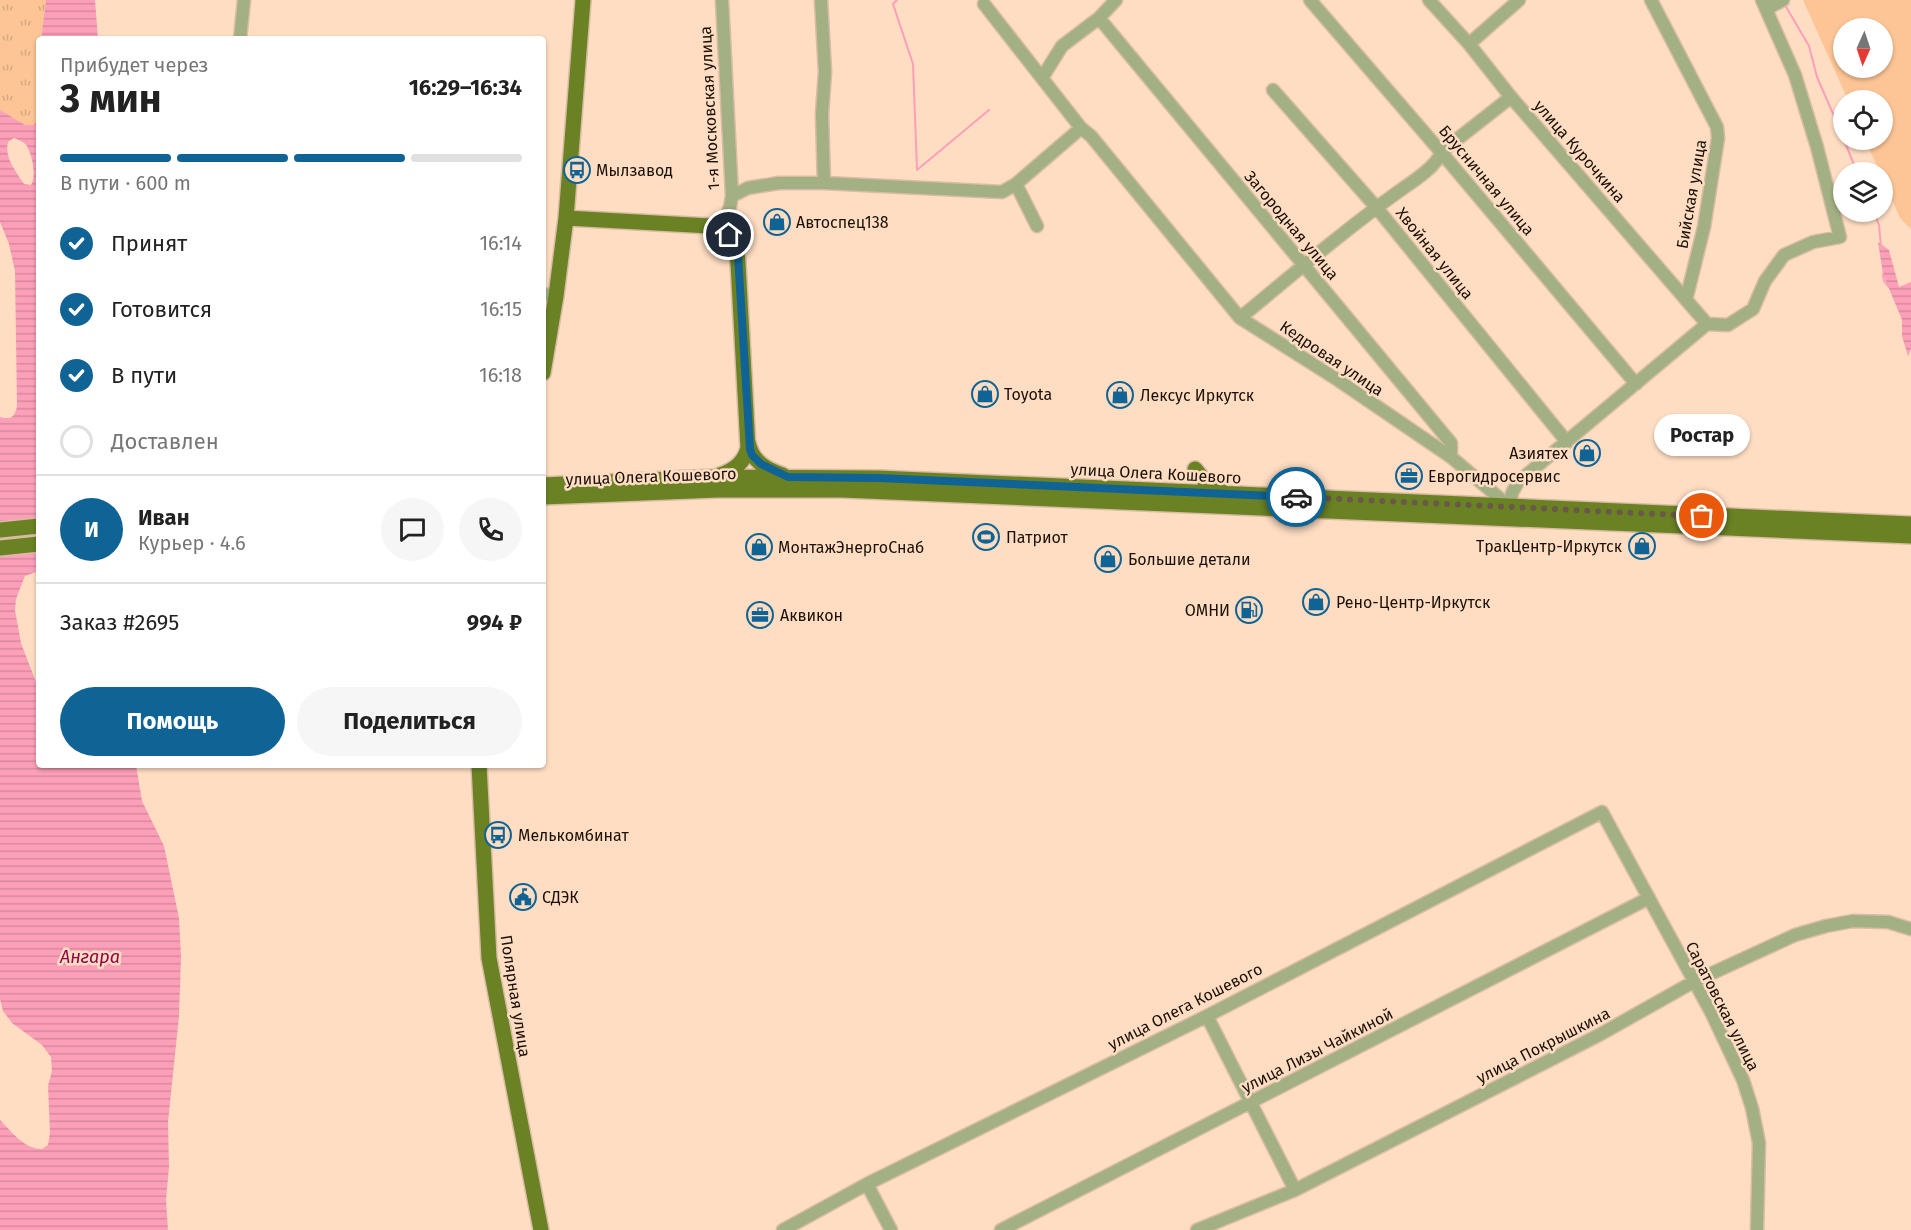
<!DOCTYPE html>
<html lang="ru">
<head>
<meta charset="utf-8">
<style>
  :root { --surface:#fff; --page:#f6f6f6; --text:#222; --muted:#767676; --line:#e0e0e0; --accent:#106395 }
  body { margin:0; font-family:"Fira Sans",sans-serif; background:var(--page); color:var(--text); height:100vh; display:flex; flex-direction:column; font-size:22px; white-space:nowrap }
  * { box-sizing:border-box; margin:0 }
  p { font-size:20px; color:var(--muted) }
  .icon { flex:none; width:33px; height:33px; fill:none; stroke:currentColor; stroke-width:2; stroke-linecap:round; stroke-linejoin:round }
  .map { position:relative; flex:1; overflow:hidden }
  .side { position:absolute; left:36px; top:36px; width:510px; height:732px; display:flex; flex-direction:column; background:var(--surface); border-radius:6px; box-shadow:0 2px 4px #0004 }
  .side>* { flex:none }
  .needle { width:39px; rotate:183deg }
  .fabs { position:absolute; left:1833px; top:18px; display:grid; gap:12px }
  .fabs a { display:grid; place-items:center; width:60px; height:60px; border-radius:50%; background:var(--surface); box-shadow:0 2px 4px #0004; font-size:30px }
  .pin { position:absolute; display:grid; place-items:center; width:51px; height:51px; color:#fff; margin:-26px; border:3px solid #fff; border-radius:50%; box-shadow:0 2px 6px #0007 }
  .courier { position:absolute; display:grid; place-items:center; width:60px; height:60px; margin:-30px; border:4px solid #106395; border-radius:50%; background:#fff; color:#222; box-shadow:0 2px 8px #0007 }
  .bubble { position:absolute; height:42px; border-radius:21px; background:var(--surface); box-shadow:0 2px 4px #0004; font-size:20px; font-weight:700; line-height:42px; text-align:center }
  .headline em { font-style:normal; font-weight:700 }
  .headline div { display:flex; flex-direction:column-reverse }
  .headline { display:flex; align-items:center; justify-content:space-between; height:102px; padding:0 24px }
  h1 { font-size:39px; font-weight:700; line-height:45px }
  .bar { display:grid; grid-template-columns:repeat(4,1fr); gap:9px 6px; align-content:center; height:72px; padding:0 24px }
  .bar i { height:8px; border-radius:4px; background:var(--line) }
  .bar .active { background:var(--accent) }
  .bar p { grid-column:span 4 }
  .line { display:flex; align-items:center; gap:15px; padding:0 24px; border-top:2px solid var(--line) }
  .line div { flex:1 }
  .round { display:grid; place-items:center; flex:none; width:63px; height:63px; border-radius:32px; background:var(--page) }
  ol { padding:0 24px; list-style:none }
  li { display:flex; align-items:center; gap:18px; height:66px }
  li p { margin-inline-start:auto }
  li .icon { padding:6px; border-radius:50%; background:var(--accent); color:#fff; stroke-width:4 }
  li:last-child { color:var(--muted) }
  li i { width:33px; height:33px; border:3px solid var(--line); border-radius:50% }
  .primary-button { display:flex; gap:12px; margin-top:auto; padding:12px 24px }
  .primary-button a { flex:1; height:69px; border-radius:36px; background:var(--accent); color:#fff; font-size:24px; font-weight:700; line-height:69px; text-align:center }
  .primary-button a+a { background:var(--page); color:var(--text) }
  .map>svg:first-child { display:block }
  .grass { fill:url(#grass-tufts) }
  .green { fill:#fdc595; fill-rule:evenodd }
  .water { fill:url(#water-rules); fill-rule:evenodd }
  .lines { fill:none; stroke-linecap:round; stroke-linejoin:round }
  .stream { stroke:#fc9fb9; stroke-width:2 }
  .minor-casing { stroke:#dabca4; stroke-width:15 }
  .major-casing { stroke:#dabca4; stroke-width:18 }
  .minor { stroke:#a2b083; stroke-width:12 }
  .major { stroke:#6b8224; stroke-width:15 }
  .done { stroke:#6a5848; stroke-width:6; stroke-dasharray:0 10.8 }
  .route { stroke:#106395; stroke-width:8 }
  .labels { text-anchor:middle; stroke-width:5; stroke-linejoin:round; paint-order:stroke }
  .street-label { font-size:16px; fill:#1b1007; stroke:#feddc2 }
  .poi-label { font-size:16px; fill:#1b1007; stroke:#feddc2; text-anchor:start }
  .water-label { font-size:18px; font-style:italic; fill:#930148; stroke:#feddc2 }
</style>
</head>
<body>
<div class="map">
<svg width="1911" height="1230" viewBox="0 0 1911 1230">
  <defs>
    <pattern id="grass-tufts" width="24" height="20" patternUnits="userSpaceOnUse" patternTransform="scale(1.5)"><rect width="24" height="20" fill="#fdc595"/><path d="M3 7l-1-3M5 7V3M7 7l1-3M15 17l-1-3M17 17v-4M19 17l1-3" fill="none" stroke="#d8a87f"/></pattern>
    <pattern id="water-rules" width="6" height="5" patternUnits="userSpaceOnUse" patternTransform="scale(1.5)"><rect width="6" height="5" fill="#fc9fb9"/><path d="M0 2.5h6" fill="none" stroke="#d7889e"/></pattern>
  </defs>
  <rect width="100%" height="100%" fill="#feddc2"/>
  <path class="grass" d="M0 0H46L41 39H39L37 64 39 117 34 125H25L0 110Z"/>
  <path class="green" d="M1803 0H1911V229L1900 218 1883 179 1882 172H1880L1865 140H1882V100H1848ZM1844 28H1882V68H1844Z"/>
  <path class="water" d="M46 0H95L98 39H41Z
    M0 110 25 125H34L39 117V571L25 576 16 599 15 610 21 643 39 690V765H136L142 801 164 846 179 918 181 957 179 1016 168 1122 169 1167 166 1200 168 1230H0V1120C12 1132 24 1149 42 1149L48 1145 50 1133 48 1086 52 1071 51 1057 42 1045 12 1023 3 1011 0 999V417C11 420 15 417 17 406L15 271 9 244 0 222ZM14 138C19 140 24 142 27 146 32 156 37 175 31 185L24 184C16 171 4 158 8 142Z
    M1878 242 1889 250 1899 287 1911 282V349L1908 356 1902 336V320L1883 274Z"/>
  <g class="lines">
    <path class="stream" d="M897 0 893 4 913 64 917 170 989 110
      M1785 5 1809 46 1817 77 1844 139
      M1844 140 1857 172
      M1874 212 1879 225 1881 247
      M1883 274 1884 281 1889 287"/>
    <defs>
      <path id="minor" d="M821 0 825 72 822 114 824 183
        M1310 0 1441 152 1636 384
        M1429 0 1469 44 1511 97 1707 324
        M1651 0 1717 127 1718 138 1704 227 1686 300
        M984 4 1081 128 1091 136 1240 318 1338 380 1451 457 1510 507 1512 493 1518 482 1707 324
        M1766 9 1783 0
        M1099 18C1216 160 1335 301 1451 443V457
        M240 39 244 0
        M1469 44 1519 0
        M1042 78 1062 46 1099 18 1116 0
        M1273 90 1376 207 1567 442
        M1016 184 1037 226
        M732 196 748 188 779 183H824L1002 192 1016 184 1081 128
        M721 229 730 207 732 196 722 0
        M543 294 556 296
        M1240 318C1293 274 1346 229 1402 189 1414 181 1438 165 1441 152L1511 97
        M1707 324 1728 325 1753 309 1765 281 1784 255 1813 242 1840 237 1817 147 1795 75 1762 0
        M1207 1016 1295 1190
        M867 1184 891 1230
        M783 1230 867 1184 1207 1016 1602 812 1712 1014 1743 1080 1752 1108 1759 1143 1757 1230
        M1001 1230 1649 898
        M1197 1230 1295 1190 1599 1035 1695 981 1795 935 1826 926 1853 921 1888 922 1911 929"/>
      <path id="major" d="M566 218 710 226C729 232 737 244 738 263L748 448C744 463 734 470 720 475
        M543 373 556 296 566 218 583 0
        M748 442C752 461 765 469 783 475
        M1195 469 1208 485 1222 491
        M543 485 715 477 879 478 1911 524
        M543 497 717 490H842L1911 536
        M0 530 39 526
        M0 548 39 544
        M479 765 489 958 541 1230"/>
    </defs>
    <use href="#minor" class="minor-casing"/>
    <use href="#major" class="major-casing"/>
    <use href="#minor" class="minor"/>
    <use href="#major" class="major"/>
  </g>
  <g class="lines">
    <path class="done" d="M1296 497 1702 516"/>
    <path class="route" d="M729 235 735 244 738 255 750 449 752 455 761 464 788 477 879 478 1296 497"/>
  </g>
  <defs>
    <symbol id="bus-ring" viewBox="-11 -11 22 22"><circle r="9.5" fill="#feddc2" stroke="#106395" stroke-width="1.5"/><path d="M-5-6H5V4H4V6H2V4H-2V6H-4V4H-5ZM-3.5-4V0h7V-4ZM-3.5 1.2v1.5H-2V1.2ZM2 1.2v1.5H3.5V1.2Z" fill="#106395"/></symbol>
    <symbol id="shop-ring" viewBox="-11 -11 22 22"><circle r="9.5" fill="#feddc2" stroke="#106395" stroke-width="1.5"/><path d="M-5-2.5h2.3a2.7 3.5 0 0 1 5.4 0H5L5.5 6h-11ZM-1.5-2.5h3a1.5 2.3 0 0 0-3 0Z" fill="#106395"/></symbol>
    <symbol id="office-ring" viewBox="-11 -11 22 22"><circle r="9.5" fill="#feddc2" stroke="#106395" stroke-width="1.5"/><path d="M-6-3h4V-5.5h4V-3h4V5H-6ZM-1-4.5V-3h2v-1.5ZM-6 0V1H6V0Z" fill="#106395"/></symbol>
    <symbol id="stadium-ring" viewBox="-11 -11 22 22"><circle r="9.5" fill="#feddc2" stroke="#106395" stroke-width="1.5"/><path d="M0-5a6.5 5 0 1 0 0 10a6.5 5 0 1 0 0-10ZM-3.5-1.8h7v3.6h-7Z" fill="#106395"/></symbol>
    <symbol id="fuel-ring" viewBox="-11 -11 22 22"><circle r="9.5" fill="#feddc2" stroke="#106395" stroke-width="1.5"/><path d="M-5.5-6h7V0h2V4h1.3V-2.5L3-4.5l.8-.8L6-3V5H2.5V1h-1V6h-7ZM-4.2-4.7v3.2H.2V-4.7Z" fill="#106395"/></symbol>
    <symbol id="civic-ring" viewBox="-11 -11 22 22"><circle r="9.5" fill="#feddc2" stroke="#106395" stroke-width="1.5"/><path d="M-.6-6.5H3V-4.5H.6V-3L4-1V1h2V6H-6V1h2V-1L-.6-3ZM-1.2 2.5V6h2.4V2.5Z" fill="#106395"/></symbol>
  </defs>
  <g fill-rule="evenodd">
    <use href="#bus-ring" x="562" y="155" width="30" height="30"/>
    <use href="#shop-ring" x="762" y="207" width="30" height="30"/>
    <use href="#shop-ring" x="970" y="379" width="30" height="30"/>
    <use href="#shop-ring" x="1105" y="380" width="30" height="30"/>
    <use href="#shop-ring" x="1572" y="438" width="30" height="30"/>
    <use href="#office-ring" x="1394" y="461" width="30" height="30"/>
    <use href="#stadium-ring" x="971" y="522" width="30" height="30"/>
    <use href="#shop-ring" x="1627" y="531" width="30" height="30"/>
    <use href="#shop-ring" x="744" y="532" width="30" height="30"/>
    <use href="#shop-ring" x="1093" y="544" width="30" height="30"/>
    <use href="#shop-ring" x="1301" y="587" width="30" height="30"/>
    <use href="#fuel-ring" x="1234" y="595" width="30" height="30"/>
    <use href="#office-ring" x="745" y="600" width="30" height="30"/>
    <use href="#bus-ring" x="483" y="820" width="30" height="30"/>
    <use href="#civic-ring" x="508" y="882" width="30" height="30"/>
  </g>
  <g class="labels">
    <g class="street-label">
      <text transform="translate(709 108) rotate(-93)" y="6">1-я Московская улица</text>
      <text transform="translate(1580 151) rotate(49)" y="6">улица Курочкина</text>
      <text transform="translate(1487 180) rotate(50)" y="6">Брусничная улица</text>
      <text transform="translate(1691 194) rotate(-80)" y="6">Бийская улица</text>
      <text transform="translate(1292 225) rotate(50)" y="6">Загородная улица</text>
      <text transform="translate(1435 253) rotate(51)" y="6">Хвойная улица</text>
      <text transform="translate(1332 358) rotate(34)" y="6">Кедровая улица</text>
      <text transform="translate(1156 473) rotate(3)" y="6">улица Олега Кошевого</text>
      <text transform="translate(651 476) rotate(-2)" y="6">улица Олега Кошевого</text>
      <text transform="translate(516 996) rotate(81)" y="6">Полярная улица</text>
      <text transform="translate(1185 1006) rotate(-27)" y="6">улица Олега Кошевого</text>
      <text transform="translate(1723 1006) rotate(63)" y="6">Саратовская улица</text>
      <text transform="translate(1543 1045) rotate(-27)" y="6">улица Покрышкина</text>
      <text transform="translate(1317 1050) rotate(-27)" y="6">улица Лизы Чайкиной</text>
    </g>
    <g class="poi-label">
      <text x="596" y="176">Мылзавод</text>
      <text x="796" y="228">Автоспец138</text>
      <text x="1004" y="400">Toyota</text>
      <text x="1140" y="401">Лексус Иркутск</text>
      <text x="1568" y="459" text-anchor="end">Азиятех</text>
      <text x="1428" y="482">Еврогидросервис</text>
      <text x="1006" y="543">Патриот</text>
      <text x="1622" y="552" text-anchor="end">ТракЦентр-Иркутск</text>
      <text x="778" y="553">МонтажЭнергоСнаб</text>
      <text x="1128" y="565">Большие детали</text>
      <text x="1336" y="608">Рено-Центр-Иркутск</text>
      <text x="1230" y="616" text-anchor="end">ОМНИ</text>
      <text x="780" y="621">Аквикон</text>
      <text x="518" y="841">Мелькомбинат</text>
      <text x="542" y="903">СДЭК</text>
    </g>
    <g class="water-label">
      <text x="90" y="963">Ангара</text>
    </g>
  </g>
</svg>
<div class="fabs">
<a><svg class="needle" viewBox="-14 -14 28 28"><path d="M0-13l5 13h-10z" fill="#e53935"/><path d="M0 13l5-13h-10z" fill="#767676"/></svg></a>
<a><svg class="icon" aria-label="locate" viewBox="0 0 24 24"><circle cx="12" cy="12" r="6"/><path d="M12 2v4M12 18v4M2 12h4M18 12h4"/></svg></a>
<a><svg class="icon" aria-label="layers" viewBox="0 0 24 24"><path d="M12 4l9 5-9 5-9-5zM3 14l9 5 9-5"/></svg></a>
</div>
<div class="pin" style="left:1702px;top:516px;background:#ea580c"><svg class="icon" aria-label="bag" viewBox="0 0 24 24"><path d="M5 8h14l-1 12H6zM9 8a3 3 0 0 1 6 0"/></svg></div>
<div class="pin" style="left:729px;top:235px;background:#1f2937"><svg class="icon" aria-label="home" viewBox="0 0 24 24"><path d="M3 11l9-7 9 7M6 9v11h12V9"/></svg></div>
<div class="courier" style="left:1296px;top:497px"><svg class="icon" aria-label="car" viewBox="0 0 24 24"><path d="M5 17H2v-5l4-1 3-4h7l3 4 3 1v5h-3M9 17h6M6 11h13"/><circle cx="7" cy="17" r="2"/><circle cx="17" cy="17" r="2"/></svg></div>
<div class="bubble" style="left:1654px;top:414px;width:96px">Ростар</div>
<section class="side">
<div class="headline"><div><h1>3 мин</h1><p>Прибудет через</p></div><em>16:29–16:34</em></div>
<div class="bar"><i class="active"></i><i class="active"></i><i class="active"></i><i></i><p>В пути · 600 m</p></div>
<ol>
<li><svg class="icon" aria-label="check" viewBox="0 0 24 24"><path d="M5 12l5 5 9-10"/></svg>Принят<p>16:14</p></li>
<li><svg class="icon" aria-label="check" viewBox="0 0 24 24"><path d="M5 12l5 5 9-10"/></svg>Готовится<p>16:15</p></li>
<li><svg class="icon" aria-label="check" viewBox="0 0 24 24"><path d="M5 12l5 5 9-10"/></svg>В пути<p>16:18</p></li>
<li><i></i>Доставлен</li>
</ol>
<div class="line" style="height:108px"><b class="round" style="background:var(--accent);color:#fff">И</b><div><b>Иван</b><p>Курьер · 4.6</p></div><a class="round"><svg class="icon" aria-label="chat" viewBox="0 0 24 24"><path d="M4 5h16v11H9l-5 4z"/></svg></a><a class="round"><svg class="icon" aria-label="phone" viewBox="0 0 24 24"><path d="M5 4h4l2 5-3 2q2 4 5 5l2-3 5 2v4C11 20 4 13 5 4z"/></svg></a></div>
<div class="line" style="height:78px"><div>Заказ #2695</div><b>994 ₽</b></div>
<div class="primary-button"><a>Помощь</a><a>Поделиться</a></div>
</section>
</div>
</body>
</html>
